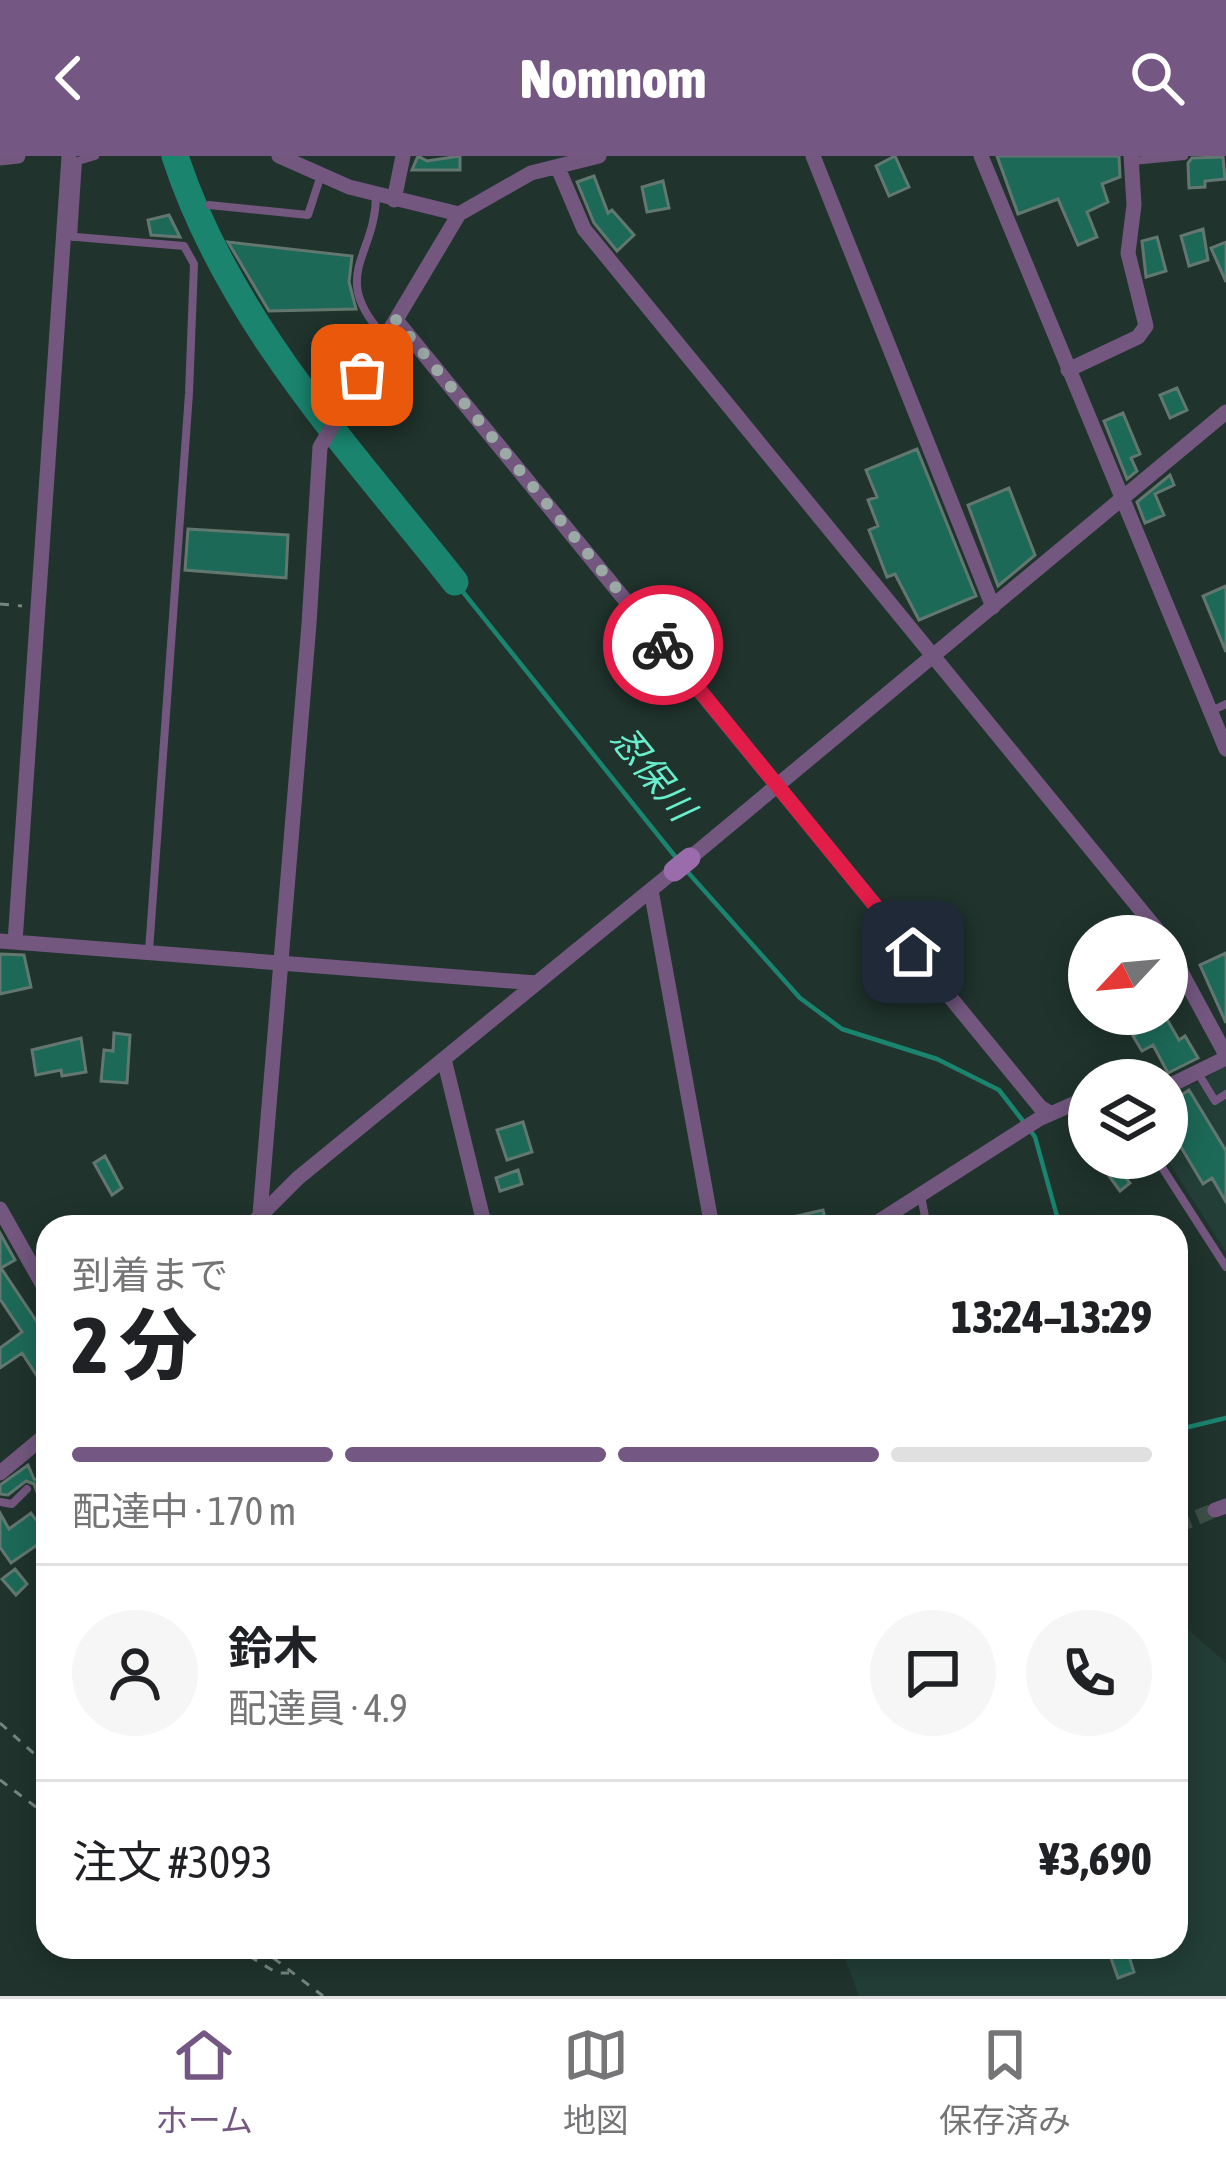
<!DOCTYPE html>
<html lang="ja">
<head>
<meta charset="utf-8">
<style>
  :root { --surface:#fff; --page:#f6f6f6; --text:#202124; --muted:#757577; --line:#e0e0e0; --accent:#745782 }
  body { margin:0; font-family:"Asap Condensed","Noto Sans JP",sans-serif; background:var(--page); color:var(--text); height:100vh; display:flex; flex-direction:column; font-size:45px; white-space:nowrap }
  * { box-sizing:border-box; margin:0 }
  p { font-size:39px; color:var(--muted) }
  .icon { flex:none; width:66px; height:66px; fill:none; stroke:currentColor; stroke-width:2; stroke-linecap:round; stroke-linejoin:round }
  .map { position:relative; flex:1; overflow:hidden }
  .drawer { position:absolute; left:36px; top:1059px; width:1152px; height:744px; display:flex; flex-direction:column; background:var(--surface); border-radius:36px; box-shadow:0 6px 30px #0003 }
  .drawer>* { flex:none }
  .needle { width:78px; rotate:244deg }
  .buttons { position:absolute; left:1068px; top:759px; display:grid; gap:24px }
  .buttons a { display:grid; place-items:center; width:120px; height:120px; border-radius:50%; background:var(--surface); box-shadow:0 6px 30px #0003; font-size:60px }
  .pin { position:absolute; display:grid; place-items:center; width:102px; height:102px; color:#fff; margin:-51px; border-radius:24px; box-shadow:0 6px 18px #0006 }
  .courier { position:absolute; display:grid; place-items:center; width:120px; height:120px; margin:-60px; border:9px solid #e11d48; border-radius:50%; background:#fff; color:#222; box-shadow:0 3px 15px #0007 }
  .headline em { font-style:normal; font-weight:800 }
  .headline div { display:flex; flex-direction:column-reverse }
  .headline { display:flex; align-items:center; justify-content:space-between; height:204px; padding:0 36px }
  h1 { font-size:78px; font-weight:800; line-height:90px }
  .bar { display:grid; grid-template-columns:repeat(4,1fr); gap:18px 12px; align-content:center; height:144px; padding:0 36px }
  .bar i { height:15px; border-radius:9px; background:var(--line) }
  .bar .on { background:var(--accent) }
  .bar p { grid-column:span 4 }
  .line { display:flex; align-items:center; gap:30px; padding:0 36px; border-top:3px solid var(--line) }
  .line div { flex:1 }
  .round { display:grid; place-items:center; flex:none; width:126px; height:126px; border-radius:63px; background:var(--page) }
  header { display:flex; justify-content:space-between; align-items:center; height:156px; padding:0 36px; background:var(--accent); color:#fff; font-size:54px; font-weight:800 }
  .tabs { display:flex; justify-content:space-around; align-items:center; height:168px; border-top:3px solid var(--line); background:var(--surface); font-size:33px; color:var(--muted) }
  .tabs a { display:grid; justify-items:center; gap:6px }
  .tabs .on { color:var(--accent) }
  .map>svg:first-child { display:block }
  .built { fill:#223e36 }
  .lines { fill:none; stroke-linecap:round; stroke-linejoin:round }
  .stream { stroke:#1a846e; stroke-width:4.5 }
  .river { stroke:#1a846e; stroke-width:27 }
  .building { fill:#1d6958; stroke:#627770; stroke-width:3 }
  .street-tunnel { stroke:#3d4e49; stroke-width:15; stroke-dasharray:15 8; stroke-linecap:butt }
  .path { stroke:#778681; stroke-width:3; stroke-dasharray:9 9; stroke-linecap:butt }
  .lane { stroke:#73577f; stroke-width:8 }
  .street { stroke:#73577f; stroke-width:15 }
  .secondary { stroke:#9a6cac; stroke-width:21 }
  .done { stroke:#9caaa5; stroke-width:12; stroke-dasharray:0 21.6 }
  .route { stroke:#e11d48; stroke-width:15 }
  .labels { text-anchor:middle; stroke-width:9; stroke-linejoin:round; paint-order:stroke }
  .water-label { font-size:36px; font-style:italic; fill:#69efce; stroke:#20332d }
</style>
</head>
<body>
<header><svg class="icon" aria-label="back" viewBox="0 0 24 24"><path d="M15 5l-7 7 7 7"/></svg>Nomnom<svg class="icon" aria-label="search" viewBox="0 0 24 24"><circle cx="10" cy="10" r="6"/><path d="M15 15l6 6"/></svg></header>
<div class="map">
<svg width="1226" height="1840" viewBox="0 0 1226 1840">
  <rect width="100%" height="100%" fill="#20332d"/>
  <path class="built" d="M1226 909V1096L1166 1002 1167 936 1198 927Z
    M1184 1470 1226 1507V1840H859L841 1791H1176V1473Z"/>
  <g class="lines">
    <path class="stream" d="M455 426 678 704
      M685 713 800 842 842 873 937 903 999 934 1023 965
      M1030 974 1035 981 1060 1071
      M1176 1274 1226 1262"/>
    <path class="river" d="M175 0C229 165 349 292 455 426"/>
  </g>
  <path class="building" d="M418 0 427 5 460 0V14H412Z
    M895 0 909 31 889 40 876 10Z
    M997 0H1119L1120 21 1102 28 1108 46 1087 56 1097 81 1078 89 1058 43 1018 58Z
    M1223 1 1225 23 1205 25V31L1189 32 1188 7 1192 2Z
    M594 20 608 57 612 54 634 79 617 95 594 67 577 26Z
    M663 25 669 52 647 56 642 31Z
    M169 59 180 81 151 79 148 64Z
    M1203 73 1208 104 1189 110 1181 80Z
    M1157 81 1166 115 1146 121 1142 85Z
    M228 86 352 100 349 126 356 153 269 155Z
    M1226 86V126L1211 92Z
    M1177 232 1187 254 1170 262 1160 239Z
    M1123 257 1140 298 1131 302 1137 315 1127 323 1104 265Z
    M917 293 976 440 919 464 895 418 887 421 869 374 878 370 868 344 877 341 866 314Z
    M1170 319 1174 329 1155 338 1164 359 1145 367 1137 346Z
    M1009 332 1035 399 998 430 968 349Z
    M188 373 288 379 286 422 185 414Z
    M1226 430V496L1203 440Z
    M1226 797V867L1200 809Z
    M0 798 24 799 31 831 0 838Z
    M1165 860 1179 884 1185 880 1198 902 1168 917 1153 889 1142 895 1133 880Z
    M114 877 130 879 127 927 101 925 104 894 113 895Z
    M81 882 86 916 62 920 61 914 36 919 32 894Z
    M1189 934 1226 995V1046L1212 1022 1203 1028 1169 971 1178 965 1167 948Z
    M523 966 532 996 507 1004 497 974Z
    M105 1000 122 1032 112 1039 94 1007Z
    M1096 1002H1110L1130 1027 1120 1035Z
    M518 1014 522 1028 500 1035 496 1022Z
    M823 1054 827 1071H771V1066Z
    M0 1077 15 1104 1 1112 41 1172 48 1167V1186L42 1190 48 1198V1237L22 1197 0 1212V1192L22 1176 0 1143Z
    M28 1309 34 1323 43 1326 48 1337 40 1344 34 1328 26 1325 8 1339 0 1338V1329Z
    M0 1357 9 1373 31 1357 48 1381V1401L37 1389 11 1407 0 1391Z
    M15 1413 27 1428 16 1439 2 1423Z
    M1107 1791H1126L1134 1816 1118 1822Z"/>
  <g class="lines">
    <path class="street-tunnel" d="M1176 1370 1215 1354"/>
    <path class="path" d="M0 448 22 450
      M0 1567 48 1610
      M0 1624 48 1660
      M234 1791 277 1817H289
      M259 1791 323 1840
      M269 1791 278 1805"/>
    <path class="lane" d="M1133 5 1184 0
      M376 39C376 101 328 119 384 180
      M209 49 308 59 321 19
      M64 80 184 90 194 108 189 237 149 795
      M73 81 78 5 95 0
      M1211 555 1226 548
      M1198 917 1215 945 1226 938
      M1156 1002 1226 1111
      M921 1040 927 1071
      M40 1318 48 1279
      M0 1346 12 1348 27 1333"/>
    <path class="street" d="M279 0 349 31 459 58 531 17 599 0
      M813 0 993 451
      M981 0 1226 593
      M0 2 18 0
      M558 12 584 73 1162 780
      M394 44 403 0
      M396 164 1040 951 1050 957
      M1068 214 1138 181 1146 170 1128 97 1134 49 1131 0
      M690 702 1226 256
      M651 734 712 1071
      M0 785 536 827
      M15 786 69 0
      M1167 790 1226 899
      M444 903 485 1071
      M1167 931 1226 902
      M0 1053 48 1138
      M260 1058 309 468 320 291 459 58
      M249 1071 298 1022 674 715
      M870 1071 1039 963 1089 941
      M0 1317 48 1277
      M1215 1354 1226 1350"/>
    <path class="secondary" d="M674 715 690 702"/>
  </g>
  <g class="lines">
    <path class="done" d="M362 219 396 164 663 489"/>
    <path class="route" d="M663 489 913 796"/>
  </g>
  <g class="labels">
    <g class="water-label">
      <text transform="translate(653 617) rotate(51)" y="13">忍保川</text>
    </g>
  </g>
</svg>
<div class="buttons">
<a><svg class="needle" viewBox="-14 -14 28 28"><path d="M0-13l5 13h-10z" fill="#e53935"/><path d="M0 13l5-13h-10z" fill="#757577"/></svg></a>
<a><svg class="icon" aria-label="layers" viewBox="0 0 24 24"><path d="M12 4l9 5-9 5-9-5zM3 14l9 5 9-5"/></svg></a>
</div>
<div class="pin" style="left:362px;top:219px;background:#ea580c"><svg class="icon" aria-label="bag" viewBox="0 0 24 24"><path d="M5 8h14l-1 12H6zM9 8a3 3 0 0 1 6 0"/></svg></div>
<div class="pin" style="left:913px;top:796px;background:#1f2937"><svg class="icon" aria-label="home" viewBox="0 0 24 24"><path d="M3 11l9-7 9 7M6 9v11h12V9"/></svg></div>
<div class="courier" style="left:663px;top:489px"><svg class="icon" aria-label="bike" viewBox="0 0 24 24"><circle cx="6" cy="16" r="4"/><circle cx="18" cy="16" r="4"/><path d="M6 16l4-8h5l3 8M10 8l3 8H6M13 5h3"/></svg></div>
<section class="drawer">
<div class="headline"><div><h1>2 分</h1><p>到着まで</p></div><em>13:24–13:29</em></div>
<div class="bar"><i class="on"></i><i class="on"></i><i class="on"></i><i></i><p>配達中 · 170 m</p></div>
<div class="line" style="height:216px"><a class="round"><svg class="icon" aria-label="person" viewBox="0 0 24 24"><circle cx="12" cy="8" r="4"/><path d="M4 21q1-7 8-7t8 7"/></svg></a><div><b>鈴木</b><p>配達員 · 4.9</p></div><a class="round"><svg class="icon" aria-label="chat" viewBox="0 0 24 24"><path d="M4 5h16v11H9l-5 4z"/></svg></a><a class="round"><svg class="icon" aria-label="phone" viewBox="0 0 24 24"><path d="M5 4h4l2 5-3 2q2 4 5 5l2-3 5 2v4C11 20 4 13 5 4z"/></svg></a></div>
<div class="line" style="height:156px"><div>注文 #3093</div><b>¥3,690</b></div>
</section>
</div>
<nav class="tabs">
<a class="on"><svg class="icon" aria-label="home" viewBox="0 0 24 24"><path d="M3 11l9-7 9 7M6 9v11h12V9"/></svg>ホーム</a>
<a><svg class="icon" aria-label="map" viewBox="0 0 24 24"><path d="M3 6l6-2 6 2 6-2v14l-6 2-6-2-6 2zM9 4v14M15 6v14"/></svg>地図</a>
<a><svg class="icon" aria-label="saved" viewBox="0 0 24 24"><path d="M7 4h10v16l-5-4-5 4z"/></svg>保存済み</a>
</nav>
</body>
</html>
